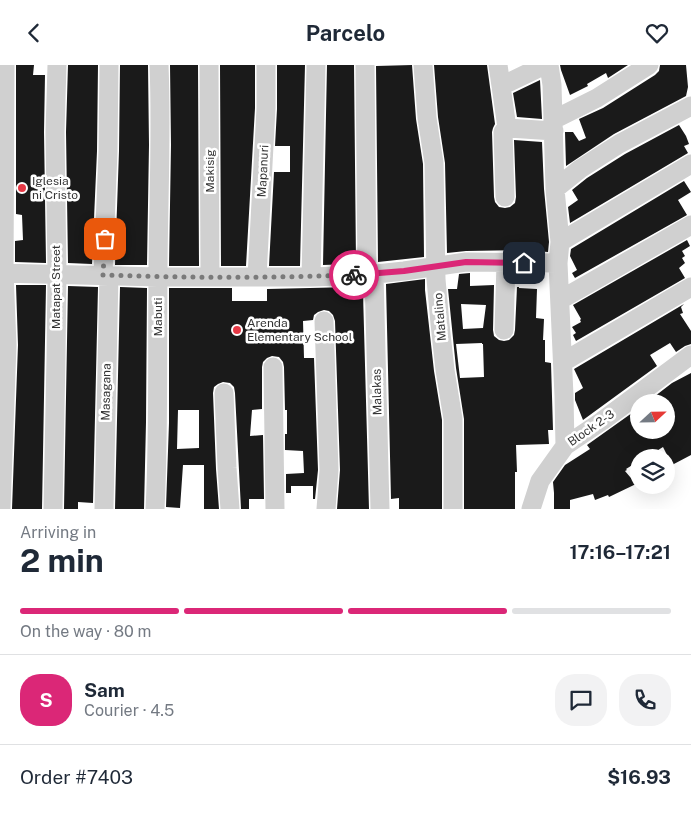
<!DOCTYPE html>
<html lang="en">
<head>
<meta charset="utf-8">
<style>
  :root { --surface:#fff; --page:#f2f2f3; --text:#1f2937; --muted:#747a83; --line:#e0e1e3; --accent:#db2777 }
  body { margin:0; font-family:"Public Sans",sans-serif; background:var(--page); color:var(--text); height:100vh; display:flex; flex-direction:column; font-size:19px; white-space:nowrap }
  * { box-sizing:border-box; margin:0 }
  p { font-size:16px; color:var(--muted) }
  .icon { flex:none; width:28px; height:28px; fill:none; stroke:currentColor; stroke-width:2; stroke-linecap:round; stroke-linejoin:round }
  .map { position:relative; height:444px; overflow:hidden }
  .sheet { display:flex; flex-direction:column; background:var(--surface); flex:1 }
  .sheet>* { flex:none }
  .needle { width:32px; rotate:68deg }
  .buttons { position:absolute; left:630px; top:329px; display:grid; gap:10px }
  .buttons a { display:grid; place-items:center; width:45px; height:45px; border-radius:50%; background:var(--surface); box-shadow:0 5px 20px #0002; font-size:25px }
  .pin { position:absolute; display:grid; place-items:center; width:42px; height:42px; color:#fff; margin:-21px; border-radius:10px; box-shadow:0 2px 8px #0006 }
  .courier { position:absolute; display:grid; place-items:center; width:50px; height:50px; margin:-25px; border:4px solid #db2777; border-radius:50%; background:#fff; color:#222; box-shadow:0 1px 6px #0007 }
  .overview em { font-style:normal; font-weight:700 }
  .overview div { display:flex; flex-direction:column-reverse }
  .overview { display:flex; align-items:center; justify-content:space-between; height:85px; padding:0 20px }
  h1 { font-size:32px; font-weight:700; line-height:38px }
  .bar { display:grid; grid-template-columns:repeat(4,1fr); gap:8px 5px; align-content:center; height:60px; padding:0 20px }
  .bar i { height:6px; border-radius:4px; background:var(--line) }
  .bar .selected { background:var(--accent) }
  .bar p { grid-column:span 4 }
  .line { display:flex; align-items:center; gap:12px; padding:0 20px; border-top:1px solid var(--line) }
  .line div { flex:1 }
  .round { display:grid; place-items:center; flex:none; width:52px; height:52px; border-radius:20px; background:var(--page) }
  header { display:flex; justify-content:space-between; align-items:center; height:65px; padding:0 20px; background:var(--surface); font-size:22px; font-weight:700 }
  .map>svg:first-child { display:block }
  .building { fill:#1a1a1a; fill-rule:evenodd }
  .lines { fill:none; stroke-linecap:round; stroke-linejoin:round }
  .minor { stroke:#d0d0d0; stroke-width:19 }
  .done { stroke:#7a7a7a; stroke-width:5; stroke-dasharray:0 9 }
  .route { stroke:#db2777; stroke-width:6 }
  .poi-dot { fill:#e63946; stroke:#fff; stroke-width:2 }
  .labels { text-anchor:middle; stroke-width:5; stroke-linejoin:round; paint-order:stroke }
  .street-label { font-size:12px; fill:#333; stroke:#fff }
  .poi-label { font-size:12px; fill:#333; stroke:#fff; text-anchor:start }
</style>
</head>
<body>
<header><svg class="icon" aria-label="back" viewBox="0 0 24 24"><path d="M15 5l-7 7 7 7"/></svg>Parcelo<svg class="icon" aria-label="heart" viewBox="0 0 24 24"><path d="M12 20l-8-8c-3-5 5-10 8-4 3-6 11-1 8 4z"/></svg></header>
<div class="map">
<svg width="691" height="444" viewBox="0 0 691 444">
  <rect width="100%" height="100%" fill="#fff"/>
  <path class="building" d="M16 0H34L33 10H45L44 67 46 198 15 197V176L23 175 22 150 16 149Z
    M68 0H98L97 86 92 199 68 198 66 67Z
    M120 0H148L149 80 147 200H115L119 86Z
    M170 0H198L199 201H169L171 80Z
    M220 0H255V43L246 201H221Z
    M277 0H305L300 201H269L274 107H290V81H275L277 44Z
    M327 0H354L356 198H352V199L323 200Z
    M376 0V1L412 0 416 54 423 99 424 192 378 197Z
    M434 0H487L495 59 493 63 492 67 494 132 495 137 499 142 505 143 510 142 515 138 516 132 514 75 542 77 544 124 549 177 548 187 522 185 466 186 447 188 445 98 438 52Z
    M560 0H628L608 13 606 8 587 19 588 21 570 30 561 5Z
    M660 0H686L688 22 686 31 614 69 566 101 565 67H573L579 76 586 73 579 54 603 43 655 10 659 6Z
    M540 15 542 54 517 52 513 28Z
    M679 60 686 71 689 79 684 81 688 88 570 158 568 142 578 135 572 125 587 113 625 89Z
    M684 116 691 127 678 135 687 150 575 213 572 208 577 205 570 191 571 184Z
    M687 175 690 181 682 186 685 191 682 193 685 198 679 203 685 213 576 276 573 270 576 268 572 262 581 257 580 255 581 254 573 240Z
    M470 208V221L494 220 493 265 494 271 499 275 504 276 509 275 514 270 515 265 517 222H519V223L537 224 536 253 544 254 543 275H545V297L551 298 553 365H548L549 379 516 380 517 407H515V444H464V354L456 303 448 224H457L459 209ZM461 239 486 240 483 263 463 264ZM482 278V279H483L484 312 460 313 456 279Z
    M425 214V225L434 306 442 355V444H399V433L391 434 386 219Z
    M16 220H46L42 444H12L18 280Z
    M68 221 98 222 93 438 78 437V444H64Z
    M120 222 147 223 146 357 144 444H115Z
    M353 222 354 228H363L369 444H337L340 405 335 256 333 250 329 246 324 245 318 247 314 250 313 255 303 256 304 293H314L318 405 315 434H313V421H291V428H286V409L304 408 303 386 285 385V369H287V345H285L284 302 283 297 279 292 272 291 267 293 263 297 262 302V344L252 345 250 371 263 370 264 434H249V444H241L235 328 234 322 230 318 223 317 218 319 214 322 213 328 216 404 219 444H204V400H183L180 443 166 442 169 358V223H232V236H267V224ZM178 345H199V383L177 384Z
    M684 239 681 242 683 248 680 249 691 266V279L685 281 676 287 670 278 650 290 657 301 583 355 575 335V328L583 323 574 304Z
    M691 308V390L672 400 663 382 647 392H639V396L626 404 627 405 625 406 636 419 609 432 608 430 595 435 593 429 570 435V444H554V428L553 417 565 400 590 384 587 380 639 343V365H666V338H646L672 318Z"/>
  <g class="lines">
    <path class="minor" d="M209 0 210 212
      M365 0 367 210
      M423 0 427 53 434 98 436 214 440 259 445 305 453 354V444
      M498 0 507 63
      M549 0 552 20 553 55 555 124 560 177 558 198 564 331 565 381
      M501 21 545 0
      M553 55 597 33 649 0
      M507 63 554 66
      M555 124 580 104 619 79 691 41
      M505 132 503 67 507 63
      M560 177 691 99
      M0 208 158 212H311L367 210 404 206 466 197 558 198
      M103 209 108 86 109 0
      M374 209 380 444
      M257 212 266 43V0
      M311 212 316 0
      M560 235 691 160
      M324 256 329 405 326 444
      M504 265 506 198
      M563 297 691 222
      M273 302 275 444
      M224 328 227 403 230 444
      M1 444 7 280 4 207 5 0
      M53 444 56 291 57 208 55 67 57 0
      M104 444 109 210
      M155 444C159 367 157 290 158 213 158 142 162 71 159 0
      M531 444 540 416 565 381 602 356 691 290"/>
  </g>
  <g class="lines">
    <path class="done" d="M105 174 103 210C187 213 271 213 354 210"/>
    <path class="route" d="M354 210 404 206 466 197 524 198"/>
  </g>
  <g class="poi-dot">
    <circle cx="22" cy="123" r="5"/>
    <circle cx="237" cy="265" r="5"/>
  </g>
  <g class="labels">
    <g class="street-label">
      <text transform="translate(210 106) rotate(-90)" y="4">Makisig</text>
      <text transform="translate(263 106) rotate(-87)" y="4">Mapanuri</text>
      <text transform="translate(56 222) rotate(-90)" y="4">Matapat Street</text>
      <text transform="translate(158 252) rotate(-90)" y="4">Mabuti</text>
      <text transform="translate(440 252) rotate(-95)" y="4">Matalino</text>
      <text transform="translate(106 327) rotate(-89)" y="4">Masagana</text>
      <text transform="translate(377 327) rotate(-91)" y="4">Malakas</text>
      <text transform="translate(591 363) rotate(-35)" y="4">Block 2-3</text>
    </g>
    <g class="poi-label">
      <text x="32" y="120">Iglesia<tspan x="32" dy="14">ni Cristo</tspan></text>
      <text x="247" y="262">Arenda<tspan x="247" dy="14">Elementary School</tspan></text>
    </g>
  </g>
</svg>
<div class="buttons">
<a><svg class="needle" viewBox="-14 -14 28 28"><path d="M0-13l5 13h-10z" fill="#e53935"/><path d="M0 13l5-13h-10z" fill="#747a83"/></svg></a>
<a><svg class="icon" aria-label="layers" viewBox="0 0 24 24"><path d="M12 4l9 5-9 5-9-5zM3 14l9 5 9-5"/></svg></a>
</div>
<div class="pin" style="left:105px;top:174px;background:#ea580c"><svg class="icon" aria-label="bag" viewBox="0 0 24 24"><path d="M5 8h14l-1 12H6zM9 8a3 3 0 0 1 6 0"/></svg></div>
<div class="pin" style="left:524px;top:198px;background:#1f2937"><svg class="icon" aria-label="home" viewBox="0 0 24 24"><path d="M3 11l9-7 9 7M6 9v11h12V9"/></svg></div>
<div class="courier" style="left:354px;top:210px"><svg class="icon" aria-label="bike" viewBox="0 0 24 24"><circle cx="6" cy="16" r="4"/><circle cx="18" cy="16" r="4"/><path d="M6 16l4-8h5l3 8M10 8l3 8H6M13 5h3"/></svg></div>
</div>
<section class="sheet">
<div class="overview"><div><h1>2 min</h1><p>Arriving in</p></div><em>17:16–17:21</em></div>
<div class="bar"><i class="selected"></i><i class="selected"></i><i class="selected"></i><i></i><p>On the way · 80 m</p></div>
<div class="line" style="height:90px"><b class="round" style="background:var(--accent);color:#fff">S</b><div><b>Sam</b><p>Courier · 4.5</p></div><a class="round"><svg class="icon" aria-label="chat" viewBox="0 0 24 24"><path d="M4 5h16v11H9l-5 4z"/></svg></a><a class="round"><svg class="icon" aria-label="phone" viewBox="0 0 24 24"><path d="M5 4h4l2 5-3 2q2 4 5 5l2-3 5 2v4C11 20 4 13 5 4z"/></svg></a></div>
<div class="line" style="height:65px"><div>Order #7403</div><b>$16.93</b></div>
</section>
</body>
</html>
